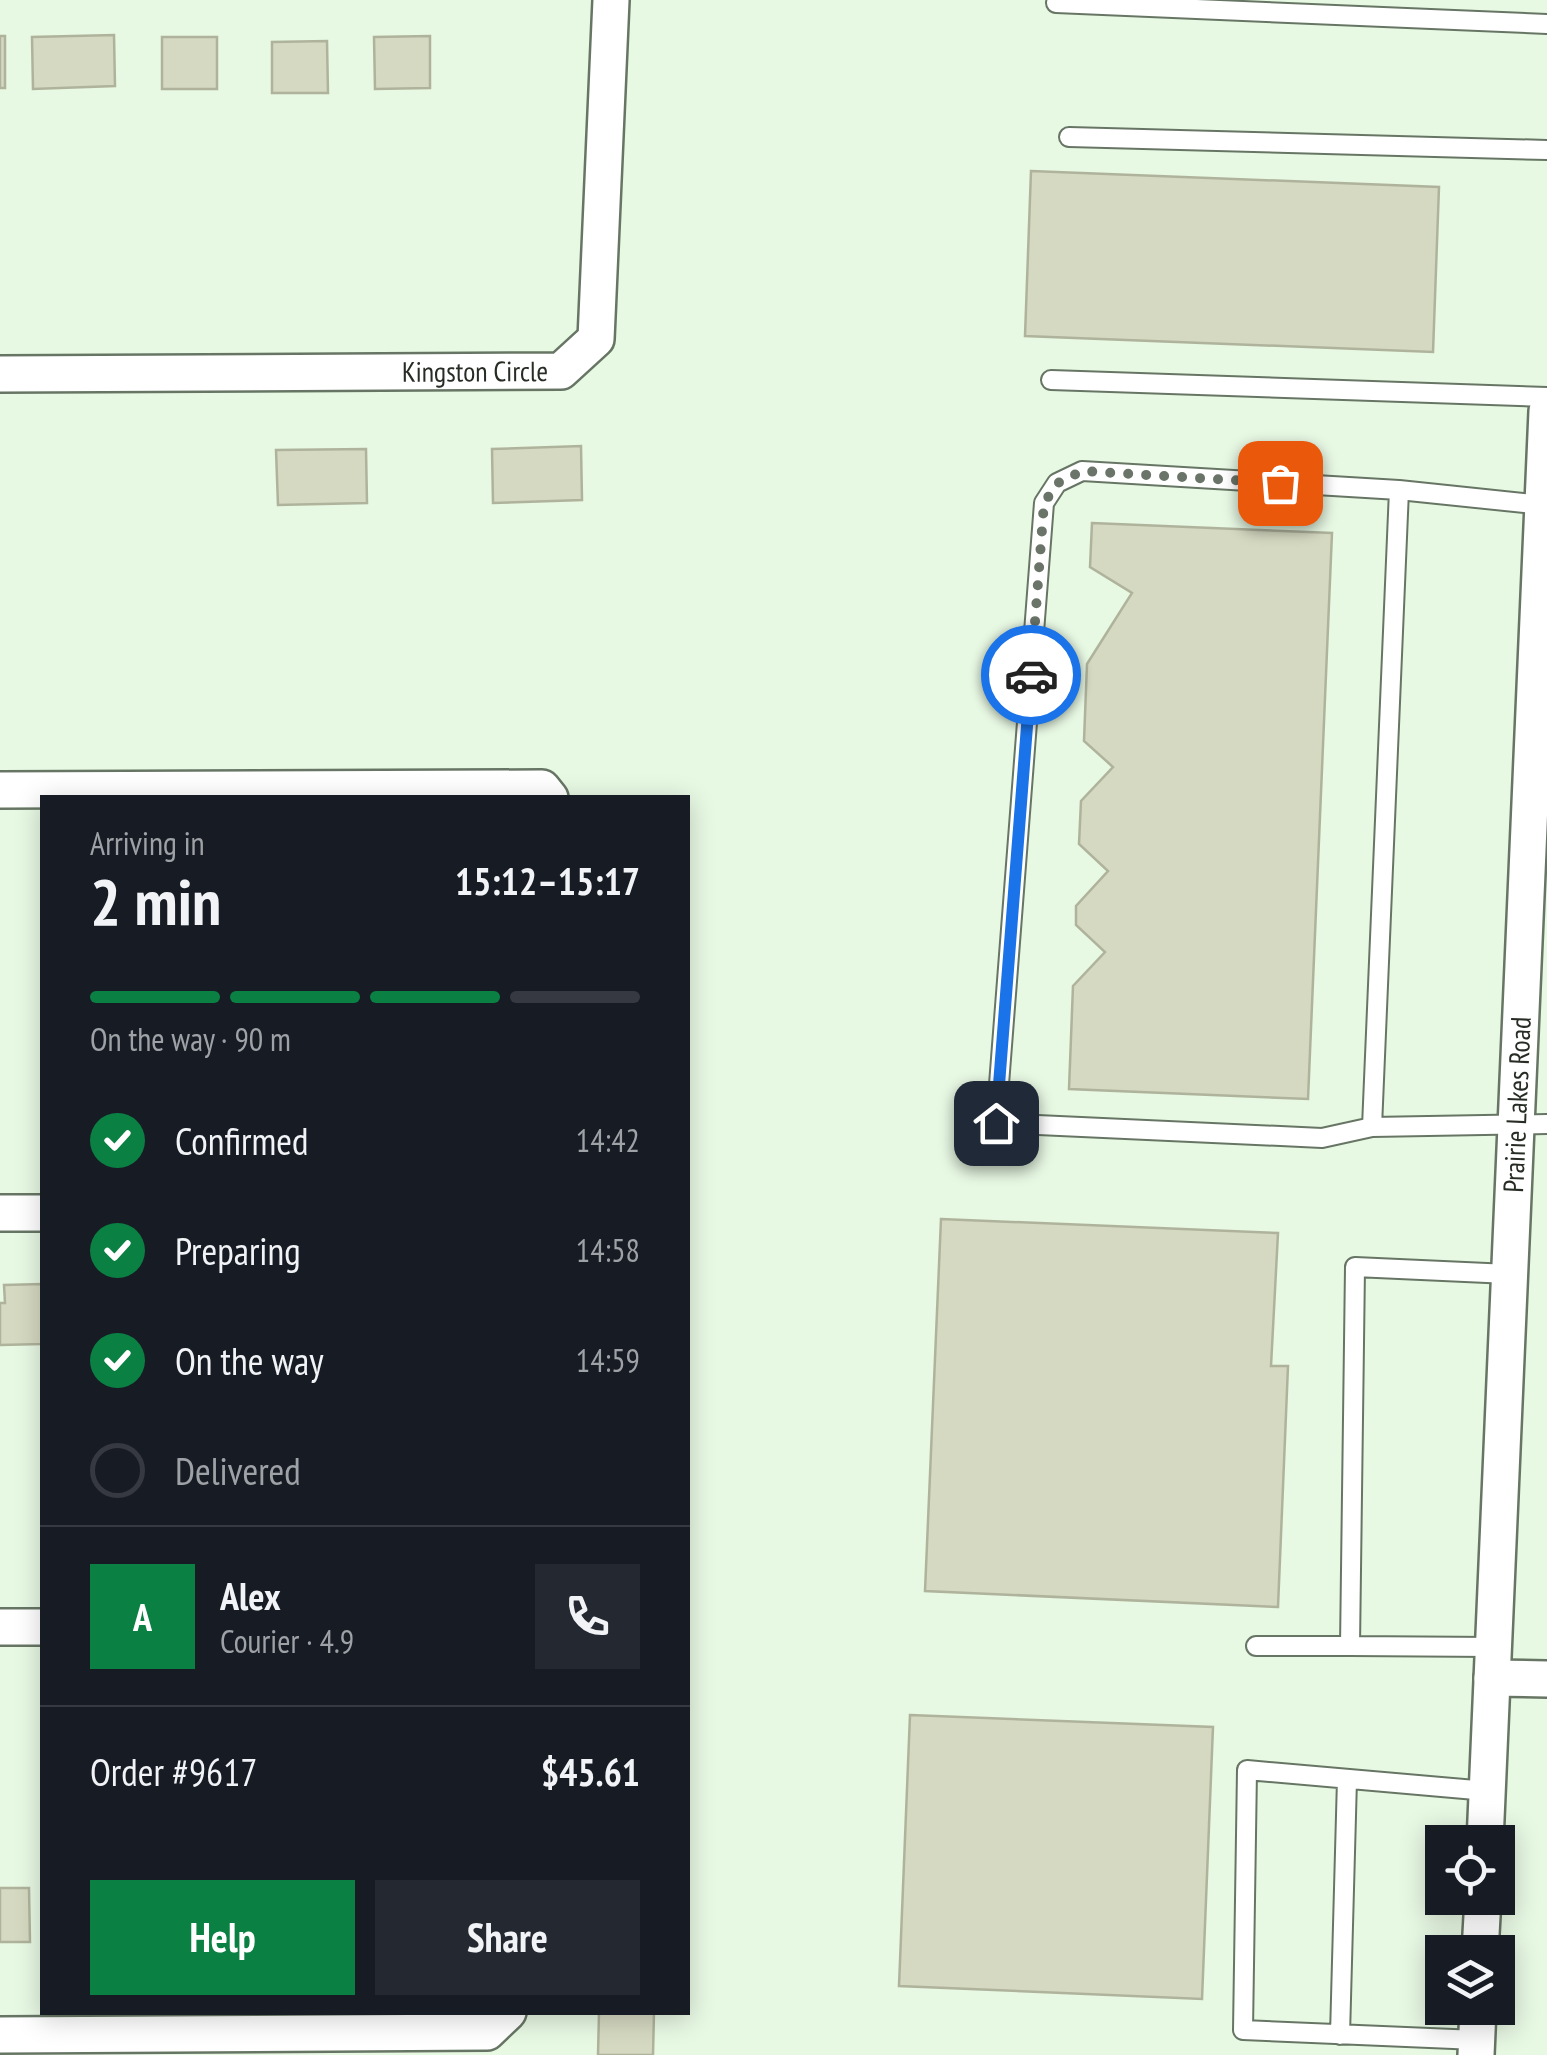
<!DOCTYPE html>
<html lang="en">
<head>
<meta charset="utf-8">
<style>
  :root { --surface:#171b24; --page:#242831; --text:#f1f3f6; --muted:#9ea1a6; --line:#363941; --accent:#0b8043 }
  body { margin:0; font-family:"PT Sans Narrow",sans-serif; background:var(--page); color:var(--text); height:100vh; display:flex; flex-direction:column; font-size:38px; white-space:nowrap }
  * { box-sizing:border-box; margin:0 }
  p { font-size:32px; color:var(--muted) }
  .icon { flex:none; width:55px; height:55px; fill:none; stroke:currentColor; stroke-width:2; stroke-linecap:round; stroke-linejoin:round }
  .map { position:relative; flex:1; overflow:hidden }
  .side { position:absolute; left:40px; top:795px; width:650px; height:1220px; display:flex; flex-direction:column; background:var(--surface); border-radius:0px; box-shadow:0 5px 25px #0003 }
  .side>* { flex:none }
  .fabs { position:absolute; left:1425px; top:1825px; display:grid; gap:20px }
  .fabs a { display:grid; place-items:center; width:90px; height:90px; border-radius:0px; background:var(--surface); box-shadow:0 5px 25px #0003; font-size:50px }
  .pin { position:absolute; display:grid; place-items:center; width:85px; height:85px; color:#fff; margin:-42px; border-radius:20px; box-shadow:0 5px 15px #0006 }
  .courier { position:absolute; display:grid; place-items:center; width:100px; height:100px; margin:-50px; border:8px solid #1a73e8; border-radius:50%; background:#fff; color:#222; box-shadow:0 2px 12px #0007 }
  .headline em { font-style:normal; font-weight:800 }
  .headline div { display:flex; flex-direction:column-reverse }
  .headline { display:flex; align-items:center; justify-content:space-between; height:170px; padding:0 50px }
  h1 { font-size:65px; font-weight:800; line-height:75px }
  .bar { display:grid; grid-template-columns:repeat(4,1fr); gap:15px 10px; align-content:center; height:120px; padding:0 50px }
  .bar i { height:12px; border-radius:8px; background:var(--line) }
  .bar .selected { background:var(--accent) }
  .bar p { grid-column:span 4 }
  .line { display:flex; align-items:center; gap:25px; padding:0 50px; border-top:2px solid var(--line) }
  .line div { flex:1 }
  .round { display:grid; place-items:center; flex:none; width:105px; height:105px; border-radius:0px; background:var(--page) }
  ol { padding:0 50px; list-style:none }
  li { display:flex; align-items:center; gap:30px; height:110px }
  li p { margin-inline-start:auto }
  li .icon { padding:10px; border-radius:50%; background:var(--accent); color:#fff; stroke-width:4 }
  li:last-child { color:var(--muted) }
  li i { width:55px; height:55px; border:5px solid var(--line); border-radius:50% }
  .action { display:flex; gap:20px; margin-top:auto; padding:20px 50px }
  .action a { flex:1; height:115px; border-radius:0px; background:var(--accent); color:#fff; font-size:40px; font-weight:800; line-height:115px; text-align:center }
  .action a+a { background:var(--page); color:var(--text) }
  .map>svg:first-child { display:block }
  .building { fill:#d5d9c1; stroke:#afb39c; stroke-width:2.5 }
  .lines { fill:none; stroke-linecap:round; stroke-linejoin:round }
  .service-casing { stroke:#677664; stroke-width:22 }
  .minor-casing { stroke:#677664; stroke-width:40 }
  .service { stroke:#fff; stroke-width:18 }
  .minor { stroke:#fff; stroke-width:35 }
  .done { stroke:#6a7468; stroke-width:10; stroke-dasharray:0 18 }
  .route { stroke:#1a73e8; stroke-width:12 }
  .labels { text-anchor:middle; stroke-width:8; stroke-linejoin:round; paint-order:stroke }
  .street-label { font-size:28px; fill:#272d25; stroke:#fff }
</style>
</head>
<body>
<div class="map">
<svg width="1547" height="2055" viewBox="0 0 1547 2055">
  <rect width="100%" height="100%" fill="#e7f8e3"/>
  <path class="building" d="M114 35 115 86 33 89 32 37Z
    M0 36H5V88H0Z
    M430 36V88L375 89 374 37Z
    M162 37H217V89H162Z
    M327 41 328 93H272V42Z
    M1031 171 1439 187 1433 352 1025 336Z
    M581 446 582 500 493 503 492 449Z
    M366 449 367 503 278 505 276 450Z
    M1092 523 1332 533 1308 1099 1069 1089 1073 986 1105 952 1076 925V906L1108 871 1079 844 1081 801 1113 767 1084 741 1087 664 1132 593 1090 567Z
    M941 1219 1278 1233 1271 1366H1288L1278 1607 925 1591Z
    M42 1284V1344L0 1345V1303H5L4 1285Z
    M910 1715 1213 1727 1202 1999 899 1986Z
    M0 1888H29L30 1942H0Z
    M599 2012H654L653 2055H598Z"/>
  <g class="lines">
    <defs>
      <path id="service" d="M1056 3 1547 24
        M1069 137 1547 150
        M1051 380 1547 397
        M1543 505 1399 490 1372 1127 1547 1124
        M1372 1127 1322 1138 996 1123 1044 503 1057 483 1082 471 1399 490
        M1256 1646H1350
        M1493 1647 1350 1646 1355 1267 1509 1274
        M1340 2035 1347 1779
        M1477 2040 1243 2030 1247 1770 1487 1791"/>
      <g id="minor">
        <path id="s1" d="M0 374 561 371 596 339 611 0"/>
        <path d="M0 790 542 788 550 798"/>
        <path d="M0 1213H42"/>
        <path d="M0 1627H42"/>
        <path d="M1492 1678 1547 1679"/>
        <path id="s2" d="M1485 1842 1547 411"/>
        <path d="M1480 1952 1483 1898"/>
        <path d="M0 2035 487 2032 508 2012"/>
        <path d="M1476 2055 1478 2008"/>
      </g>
    </defs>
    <use href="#service" class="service-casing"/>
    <use href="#minor" class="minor-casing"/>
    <use href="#service" class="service"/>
    <use href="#minor" class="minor"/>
  </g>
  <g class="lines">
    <path class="done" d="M1031 675 1044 503 1058 483 1082 471 1280 483"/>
    <path class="route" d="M996 1123 1031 675"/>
  </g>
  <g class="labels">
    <g class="street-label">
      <text dy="10" stroke="none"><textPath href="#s1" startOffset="475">Kingston Circle</textPath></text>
      <text dy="10" stroke="none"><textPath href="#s2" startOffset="738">Prairie Lakes Road</textPath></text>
    </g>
  </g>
</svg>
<div class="fabs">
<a><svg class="icon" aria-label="locate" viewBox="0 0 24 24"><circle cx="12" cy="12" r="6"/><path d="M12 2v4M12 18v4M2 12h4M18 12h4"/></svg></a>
<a><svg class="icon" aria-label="layers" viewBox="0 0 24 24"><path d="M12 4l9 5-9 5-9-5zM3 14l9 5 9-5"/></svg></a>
</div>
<div class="pin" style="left:1280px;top:483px;background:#ea580c"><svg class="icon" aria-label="bag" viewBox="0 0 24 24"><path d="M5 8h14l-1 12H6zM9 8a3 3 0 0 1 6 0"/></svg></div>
<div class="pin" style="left:996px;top:1123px;background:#1f2937"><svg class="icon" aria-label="home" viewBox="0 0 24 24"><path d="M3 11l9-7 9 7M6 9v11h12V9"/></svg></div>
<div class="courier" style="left:1031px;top:675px"><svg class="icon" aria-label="car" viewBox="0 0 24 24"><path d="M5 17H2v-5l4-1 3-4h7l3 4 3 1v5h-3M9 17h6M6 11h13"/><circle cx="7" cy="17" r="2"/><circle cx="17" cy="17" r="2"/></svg></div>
<section class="side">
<div class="headline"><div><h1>2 min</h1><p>Arriving in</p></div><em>15:12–15:17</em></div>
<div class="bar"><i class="selected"></i><i class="selected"></i><i class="selected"></i><i></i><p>On the way · 90 m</p></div>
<ol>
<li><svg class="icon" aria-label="check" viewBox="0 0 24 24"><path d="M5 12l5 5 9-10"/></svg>Confirmed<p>14:42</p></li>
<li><svg class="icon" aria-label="check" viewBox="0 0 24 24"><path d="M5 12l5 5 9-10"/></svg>Preparing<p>14:58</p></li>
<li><svg class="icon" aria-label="check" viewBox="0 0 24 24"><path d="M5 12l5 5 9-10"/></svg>On the way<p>14:59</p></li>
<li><i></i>Delivered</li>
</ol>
<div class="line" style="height:180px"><b class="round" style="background:var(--accent);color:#fff">A</b><div><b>Alex</b><p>Courier · 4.9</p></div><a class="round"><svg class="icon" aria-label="phone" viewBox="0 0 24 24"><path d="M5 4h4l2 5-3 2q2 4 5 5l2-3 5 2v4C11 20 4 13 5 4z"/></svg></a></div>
<div class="line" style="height:130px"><div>Order #9617</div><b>$45.61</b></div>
<div class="action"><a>Help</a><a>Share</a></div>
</section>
</div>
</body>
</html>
